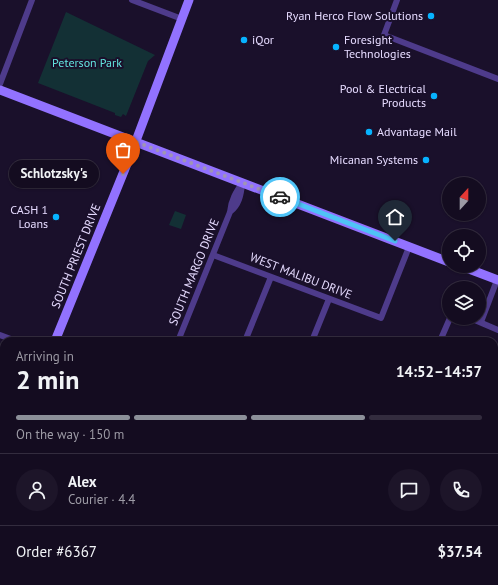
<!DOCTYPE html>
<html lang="en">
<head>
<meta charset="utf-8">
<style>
  :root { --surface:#140c20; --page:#1d1529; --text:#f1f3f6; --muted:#9d9ba5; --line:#332c3e; --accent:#8c9099 }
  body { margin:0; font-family:"PT Sans",sans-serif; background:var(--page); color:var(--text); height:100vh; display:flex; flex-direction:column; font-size:15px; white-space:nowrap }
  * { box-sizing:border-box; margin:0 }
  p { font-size:13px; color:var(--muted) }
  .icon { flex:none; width:22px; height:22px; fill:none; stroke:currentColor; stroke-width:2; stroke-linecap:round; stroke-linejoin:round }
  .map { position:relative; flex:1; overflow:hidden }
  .details { position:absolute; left:0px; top:337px; width:498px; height:248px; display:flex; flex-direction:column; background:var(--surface); border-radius:12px 12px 0 0; box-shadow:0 1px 3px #0004,0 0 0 1px var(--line) }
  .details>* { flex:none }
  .needle { width:26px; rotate:21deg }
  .controls { position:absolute; left:442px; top:177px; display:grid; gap:8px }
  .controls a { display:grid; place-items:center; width:44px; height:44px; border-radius:50%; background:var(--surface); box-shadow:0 1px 3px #0004,0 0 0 1px var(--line); font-size:20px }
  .pin { position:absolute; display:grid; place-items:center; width:34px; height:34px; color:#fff; margin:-41px -17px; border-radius:50% 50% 50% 0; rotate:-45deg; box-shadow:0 0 4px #0007 }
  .pin .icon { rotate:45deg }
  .courier { position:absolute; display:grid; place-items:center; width:40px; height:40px; margin:-20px; border:3px solid #4fc3f7; border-radius:50%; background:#fff; color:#222; box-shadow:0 1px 5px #0007 }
  .bubble { position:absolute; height:28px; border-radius:14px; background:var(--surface); box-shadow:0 1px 3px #0004,0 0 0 1px var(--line); font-size:13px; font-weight:600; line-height:28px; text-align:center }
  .headline em { font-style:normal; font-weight:600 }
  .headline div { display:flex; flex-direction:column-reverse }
  .headline { display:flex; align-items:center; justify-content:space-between; height:68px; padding:0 16px }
  h1 { font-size:26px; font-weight:600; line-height:30px }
  .bar { display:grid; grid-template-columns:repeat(4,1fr); gap:6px 4px; align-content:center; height:48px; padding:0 16px }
  .bar i { height:5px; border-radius:3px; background:var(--line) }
  .bar .active { background:var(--accent) }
  .bar p { grid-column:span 4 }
  .line { display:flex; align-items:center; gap:10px; padding:0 16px; border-top:1px solid var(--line) }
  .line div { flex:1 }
  .round { display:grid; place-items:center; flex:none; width:42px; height:42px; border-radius:21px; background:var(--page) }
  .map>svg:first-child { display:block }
  .green { fill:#133035 }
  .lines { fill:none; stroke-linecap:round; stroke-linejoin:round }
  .minor { stroke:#4e3b8b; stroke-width:6 }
  .secondary { stroke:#9272ff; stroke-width:9 }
  .motorway { stroke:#ff5684; stroke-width:12 }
  .done { stroke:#9f94b5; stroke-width:4; stroke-dasharray:0 7.2 }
  .route { stroke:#4fc3f7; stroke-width:5 }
  .poi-dot { fill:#07b3ff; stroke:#1a102b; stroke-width:1.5 }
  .labels { text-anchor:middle; stroke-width:4; stroke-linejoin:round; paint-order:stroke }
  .poi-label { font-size:12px; fill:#e6dbff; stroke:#1a102b; text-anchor:end }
  .park-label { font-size:12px; fill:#62e3de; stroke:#1a102b }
  .street-label { font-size:12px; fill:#e6dbff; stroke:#1a102b }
</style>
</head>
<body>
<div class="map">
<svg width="498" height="585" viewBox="0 0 498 585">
  <rect width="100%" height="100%" fill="#1a102b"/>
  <path class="green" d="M66 12 155 55 148 61 126 116 123 114 121 117 115 115V113L38 83Z
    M175 211 186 215 181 229 169 225Z"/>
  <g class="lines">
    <path class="minor" d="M132 0 182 19
      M397 0 384 35 498 79
      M0 84 32 0
      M230 212C239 205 241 195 242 184
      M213 255 381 318 409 247
      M470 318 498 330
      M481 322 497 280
      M0 335 16 341
      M178 341 230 212C231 200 236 192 243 182
      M245 341 271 277
      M312 341 329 299
      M440 341 450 318
      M494 382 498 372
      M0 486 4 488
      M494 559H498
      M278 581 288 585
      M126 585 127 581
      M267 585 268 581"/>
    <path class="secondary" d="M0 90 449 262
      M461 266 498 280
      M55 341 131 154 189 0
      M0 472 4 463"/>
    <path class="motorway" d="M0 563 4 566
      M22 581 27 585"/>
  </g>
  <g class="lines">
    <path class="done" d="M123 174 136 142 280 197"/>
    <path class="route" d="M280 197 395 241"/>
  </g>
  <g class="poi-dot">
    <circle cx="431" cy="16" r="4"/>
    <circle cx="244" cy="40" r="4"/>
    <circle cx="336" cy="47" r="4"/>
    <circle cx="434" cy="96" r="4"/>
    <circle cx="369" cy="132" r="4"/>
    <circle cx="426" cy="160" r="4"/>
    <circle cx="56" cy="217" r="4"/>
  </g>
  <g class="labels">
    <g class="poi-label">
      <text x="423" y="20">Ryan Herco Flow Solutions</text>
      <text x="252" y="44" text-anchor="start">iQor</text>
      <text x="344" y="44" text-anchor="start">Foresight<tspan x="344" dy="14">Technologies</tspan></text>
      <text x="426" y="93">Pool &amp; Electrical<tspan x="426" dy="14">Products</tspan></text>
      <text x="377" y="136" text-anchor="start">Advantage Mail</text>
      <text x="418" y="164">Micanan Systems</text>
      <text x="48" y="214">CASH 1<tspan x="48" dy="14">Loans</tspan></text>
    </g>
    <g class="park-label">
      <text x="87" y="67">Peterson Park</text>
    </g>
    <g class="street-label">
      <text transform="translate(76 256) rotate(-68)" y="4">SOUTH PRIEST DRIVE</text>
      <text transform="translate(194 272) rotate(-68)" y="4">SOUTH MARGO DRIVE</text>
      <text transform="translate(301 276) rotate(21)" y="4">WEST MALIBU DRIVE</text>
    </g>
  </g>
</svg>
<div class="controls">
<a><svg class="needle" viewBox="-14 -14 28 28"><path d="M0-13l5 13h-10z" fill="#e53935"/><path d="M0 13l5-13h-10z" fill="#9d9ba5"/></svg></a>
<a><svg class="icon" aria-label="locate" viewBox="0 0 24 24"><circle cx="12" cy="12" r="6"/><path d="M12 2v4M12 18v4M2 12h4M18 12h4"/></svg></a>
<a><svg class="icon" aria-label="layers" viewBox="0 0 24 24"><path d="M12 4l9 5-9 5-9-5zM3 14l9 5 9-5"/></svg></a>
</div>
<div class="pin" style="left:123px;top:174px;background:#ea580c"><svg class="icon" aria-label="bag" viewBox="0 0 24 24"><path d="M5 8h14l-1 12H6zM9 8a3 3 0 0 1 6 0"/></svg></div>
<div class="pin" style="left:395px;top:241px;background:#1f2937"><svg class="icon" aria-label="home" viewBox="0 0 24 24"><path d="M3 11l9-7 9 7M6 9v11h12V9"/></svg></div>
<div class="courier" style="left:280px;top:197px"><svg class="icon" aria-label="car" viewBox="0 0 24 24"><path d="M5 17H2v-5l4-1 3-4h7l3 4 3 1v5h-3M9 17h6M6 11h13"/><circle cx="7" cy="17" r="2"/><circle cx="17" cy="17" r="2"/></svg></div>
<div class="bubble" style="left:9px;top:160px;width:90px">Schlotzsky's</div>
<section class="details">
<div class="headline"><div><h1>2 min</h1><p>Arriving in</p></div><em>14:52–14:57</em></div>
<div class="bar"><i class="active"></i><i class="active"></i><i class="active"></i><i></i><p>On the way · 150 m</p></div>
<div class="line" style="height:72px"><a class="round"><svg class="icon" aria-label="person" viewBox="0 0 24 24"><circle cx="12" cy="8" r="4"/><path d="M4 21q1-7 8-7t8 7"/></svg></a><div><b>Alex</b><p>Courier · 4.4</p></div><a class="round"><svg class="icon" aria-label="chat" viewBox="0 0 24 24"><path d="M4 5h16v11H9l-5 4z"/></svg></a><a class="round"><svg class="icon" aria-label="phone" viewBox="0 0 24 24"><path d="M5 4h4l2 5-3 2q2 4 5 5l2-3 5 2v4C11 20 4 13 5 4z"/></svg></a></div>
<div class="line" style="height:52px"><div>Order #6367</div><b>$37.54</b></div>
</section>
</div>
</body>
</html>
